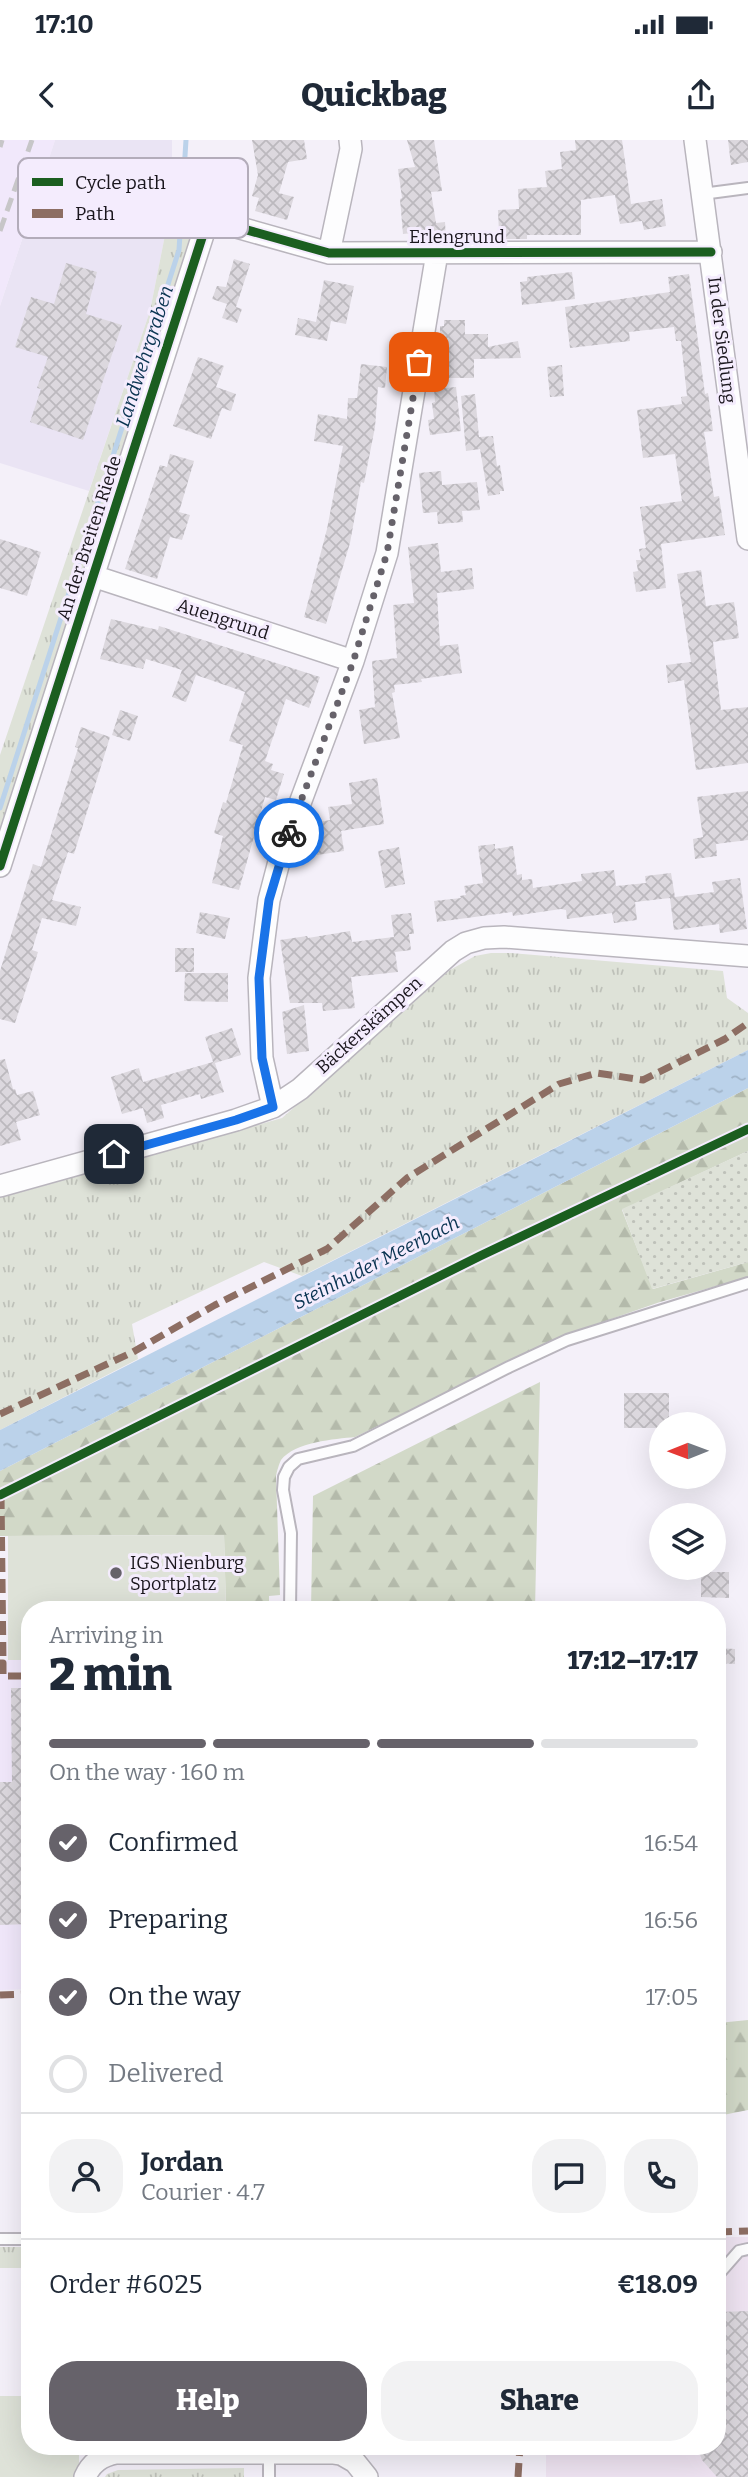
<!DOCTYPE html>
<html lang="en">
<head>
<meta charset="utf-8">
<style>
  :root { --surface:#fff; --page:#f2f2f3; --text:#1f2937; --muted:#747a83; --line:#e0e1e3; --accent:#66626a }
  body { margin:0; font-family:Bitter,serif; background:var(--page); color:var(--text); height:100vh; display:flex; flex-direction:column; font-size:26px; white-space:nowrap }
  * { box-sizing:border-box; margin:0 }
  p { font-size:23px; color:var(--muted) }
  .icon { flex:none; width:38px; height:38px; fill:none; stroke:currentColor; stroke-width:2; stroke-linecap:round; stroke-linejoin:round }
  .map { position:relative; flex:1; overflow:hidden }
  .drawer { position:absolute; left:21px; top:1461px; width:705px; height:854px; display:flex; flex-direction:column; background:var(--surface); border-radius:28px; box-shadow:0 7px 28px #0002 }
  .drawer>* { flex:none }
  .needle { width:46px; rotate:269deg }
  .tools { position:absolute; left:649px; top:1272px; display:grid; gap:14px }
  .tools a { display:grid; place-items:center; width:77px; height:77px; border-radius:50%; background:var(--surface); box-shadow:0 7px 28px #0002; font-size:35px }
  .pin { position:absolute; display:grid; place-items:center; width:60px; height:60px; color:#fff; margin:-30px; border-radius:14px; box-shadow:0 4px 10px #0006 }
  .courier { position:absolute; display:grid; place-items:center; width:70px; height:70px; margin:-35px; border:5px solid #1a73e8; border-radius:50%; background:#fff; color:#222; box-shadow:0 2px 9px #0007 }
  .headline em { font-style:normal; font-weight:800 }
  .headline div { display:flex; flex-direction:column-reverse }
  .headline { display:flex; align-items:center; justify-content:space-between; height:119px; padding:0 28px }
  h1 { font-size:46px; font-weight:800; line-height:52px }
  .bar { display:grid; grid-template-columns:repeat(4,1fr); gap:10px 7px; align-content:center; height:84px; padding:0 28px }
  .bar i { height:9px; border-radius:5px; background:var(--line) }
  .bar .current { background:var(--accent) }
  .bar p { grid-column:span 4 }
  .line { display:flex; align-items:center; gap:18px; padding:0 28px; border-top:2px solid var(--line) }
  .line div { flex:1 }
  .round { display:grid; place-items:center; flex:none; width:74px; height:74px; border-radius:28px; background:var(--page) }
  ol { padding:0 28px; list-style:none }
  li { display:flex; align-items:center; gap:21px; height:77px }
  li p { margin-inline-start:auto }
  li .icon { padding:7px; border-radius:50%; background:var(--accent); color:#fff; stroke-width:4 }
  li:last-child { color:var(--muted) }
  li i { width:38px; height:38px; border:4px solid var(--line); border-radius:50% }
  .action { display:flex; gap:14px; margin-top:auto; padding:14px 28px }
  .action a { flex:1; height:80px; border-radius:28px; background:var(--accent); color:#fff; font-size:28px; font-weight:800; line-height:80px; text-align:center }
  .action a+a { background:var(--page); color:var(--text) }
  .status { display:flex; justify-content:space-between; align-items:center; height:49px; padding:0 35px; background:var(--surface); direction:ltr }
  .status svg { height:19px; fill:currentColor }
  header { display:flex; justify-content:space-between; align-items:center; height:91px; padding:0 28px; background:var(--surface); font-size:32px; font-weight:800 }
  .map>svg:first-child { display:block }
  .commercial { fill:#eae4f4 }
  .built { fill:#f1e8fb }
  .medical { fill:#eee3f1 }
  .grass { fill:url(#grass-tufts) }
  .forest { fill:url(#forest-firs) }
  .park { fill:url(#park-dots) }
  .pitch { fill:#dee2d8 }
  .water { fill:url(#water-ripples) }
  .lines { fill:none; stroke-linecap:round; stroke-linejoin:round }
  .stream { stroke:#bbd2ea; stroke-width:5 }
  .building { fill:url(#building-cross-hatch) }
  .lane-casing { stroke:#b9b5bd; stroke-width:14 }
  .street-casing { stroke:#b9b5bd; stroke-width:24 }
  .lane { stroke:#fdfdfe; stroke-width:10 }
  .street { stroke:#fdfdfe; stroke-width:21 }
  .rail { stroke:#c7c6c8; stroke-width:5; stroke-dasharray:14 7; stroke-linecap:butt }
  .quiet { stroke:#8d6e63; stroke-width:7; stroke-dasharray:14 7; stroke-linecap:butt }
  .cycleway-casing { stroke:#f4ecfd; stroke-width:13 }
  .cycleway { stroke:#1b5e20; stroke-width:9 }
  .done { stroke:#66626a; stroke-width:7; stroke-dasharray:0 12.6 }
  .route { stroke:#1a73e8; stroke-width:9 }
  .poi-dot { fill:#66626a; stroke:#f4ecfd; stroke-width:2.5 }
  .labels { text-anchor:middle; stroke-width:6; stroke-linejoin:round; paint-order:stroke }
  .street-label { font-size:18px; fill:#1a161d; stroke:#f4ecfd }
  .poi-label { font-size:18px; fill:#1a161d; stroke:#f4ecfd; text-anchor:start }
  .water-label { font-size:19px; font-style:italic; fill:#093351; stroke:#f4ecfd }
  .key { fill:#f4ecfd; stroke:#b3acba; stroke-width:2 }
  .key-label { font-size:19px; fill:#1a161d }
</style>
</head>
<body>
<div class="status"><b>17:10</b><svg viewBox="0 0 49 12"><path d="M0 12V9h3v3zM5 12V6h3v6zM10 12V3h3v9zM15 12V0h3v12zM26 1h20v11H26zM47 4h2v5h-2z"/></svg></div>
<header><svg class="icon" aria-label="back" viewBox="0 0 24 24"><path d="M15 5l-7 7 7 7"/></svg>Quickbag<svg class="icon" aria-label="share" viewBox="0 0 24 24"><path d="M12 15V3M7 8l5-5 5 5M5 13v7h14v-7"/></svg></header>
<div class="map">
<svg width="748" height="2337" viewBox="0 0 748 2337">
  <defs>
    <pattern id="grass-tufts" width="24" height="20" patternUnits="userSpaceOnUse" patternTransform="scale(1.75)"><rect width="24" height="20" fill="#dee2d8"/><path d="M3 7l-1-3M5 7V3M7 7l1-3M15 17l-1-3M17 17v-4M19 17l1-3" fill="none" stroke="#bec1b9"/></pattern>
    <pattern id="forest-firs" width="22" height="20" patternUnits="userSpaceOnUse" patternTransform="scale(1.75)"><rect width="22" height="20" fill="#d2d9c8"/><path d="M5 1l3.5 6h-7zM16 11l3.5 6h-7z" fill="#b4baab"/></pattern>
    <pattern id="park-dots" width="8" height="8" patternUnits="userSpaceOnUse" patternTransform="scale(1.75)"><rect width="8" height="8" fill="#dee2d8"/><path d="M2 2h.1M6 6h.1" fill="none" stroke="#bec1b9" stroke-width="1.8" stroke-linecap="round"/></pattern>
    <pattern id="water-ripples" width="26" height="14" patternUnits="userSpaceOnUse" patternTransform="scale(1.75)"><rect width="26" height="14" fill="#bbd2ea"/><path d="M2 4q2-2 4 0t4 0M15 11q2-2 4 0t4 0" fill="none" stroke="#a0b4c8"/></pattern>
    <pattern id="building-cross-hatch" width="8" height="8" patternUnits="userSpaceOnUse" patternTransform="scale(1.75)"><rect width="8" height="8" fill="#dcd8de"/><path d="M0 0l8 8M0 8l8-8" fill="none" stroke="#bcb9be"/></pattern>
  </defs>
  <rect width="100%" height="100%" fill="#f4f0f9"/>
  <path class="commercial" d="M55 0H172V60L150 171 89 351 0 323V166Z"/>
  <path class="built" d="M0 0H55L0 166Z
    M0 1520H30V1849L0 1850Z"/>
  <path class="medical" d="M718 2097H748V2337H546V2307L718 2306Z"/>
  <path class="grass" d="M167 85 188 88 192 98 0 692V615L150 171Z
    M491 813H511L723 831 727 858 748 873V910L302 1136 264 1122 132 1184 138 1219 0 1290V1058L282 978 450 830 475 816Z
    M0 2107H30V2128H0Z
    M244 2328V2337H105L107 2334 118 2330Z"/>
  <path class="forest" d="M748 948V1011L622 1070 653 1149 748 1122V1137L660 1162 571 1193 355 1297C335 1299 295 1302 281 1320 279 1324 277 1331 276 1336L280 1455 269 1456V1470H226L224 1395 0 1396V1331Z
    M540 1242 535 1470H311L313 1356Z
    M748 1880V1970L718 1976V1883Z"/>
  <path class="park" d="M748 1011V1122L652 1149 622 1069Z"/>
  <path class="pitch" d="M224 1395 226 1470H30V1520H8V1396Z
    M0 2256H30V2306L79 2307V2337H0Z"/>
  <path class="water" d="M748 910V948L0 1331V1290Z"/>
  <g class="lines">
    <path class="stream" d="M0 668 179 110 186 0"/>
  </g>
  <path class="building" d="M252 0H304L307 19 288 22 279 53 294 57 287 80 255 71 259 58 252 56 258 35Z
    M407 0H434L442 51 431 52 436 83 445 82 446 100H421L420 92 403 94 400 59 402 58 398 29 415 27Z
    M575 0H622L631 64 662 59 666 86 644 90 642 81 620 84 615 55 581 60V95H527V99H505L504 92 499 93 498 70 519 69 518 49 547 47 545 31 562 29 560 12 576 10Z
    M728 0H748V22L731 25Z
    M234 119 250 124 236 167 212 159 217 146 226 147Z
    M66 123 97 132 86 174 122 185 83 300 30 282 41 249 37 248 48 217 15 207 31 157 54 164Z
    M572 132 575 159 522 165 520 142 527 141V137Z
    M689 134 705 254 708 253 713 291 704 292 714 357 719 356 725 395 661 404 666 448 636 452 633 432 638 431 636 420H641L639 409 646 408 640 367 682 361 675 314 643 318 637 270 682 264 681 257 687 256 681 201H676L674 187 629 192 630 201 570 208 565 167 670 152 668 137Z
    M324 140 354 146 346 184 331 181 327 201 295 195 298 178 316 182Z
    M227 164 242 169 237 183 222 178Z
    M444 180H465V194H488V207L518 201 521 218 474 219V238H448V214H440V186H444Z
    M198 217 224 226 216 247 236 254 231 271 222 268 211 299 173 286Z
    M361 224 387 227 385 248 378 247 375 287 364 343 361 342 350 403 326 484 304 477 327 389 343 306 314 301 318 274 347 279 348 258H357Z
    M562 225 564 256 550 257 547 227Z
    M456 247 461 291 430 295 428 280 434 279 432 263 435 262 434 249Z
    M475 254 479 297 493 296 497 326 500 325 504 351H500V354L488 356 480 309 466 311 461 256Z
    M170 314 194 321 179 372 190 375 182 400 170 397 157 439 125 429 160 325 167 327Z
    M441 331 442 345 477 342 480 370 462 371 463 382 438 384 437 372 423 373 419 333Z
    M0 399 41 412 27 456 0 448Z
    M438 403 441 432 472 428 474 449 437 453 440 506 458 504 462 533 421 539 422 542 394 545 395 552 392 553 400 598 364 604 359 570 375 567 372 521 397 518 393 465 414 463 408 407Z
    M701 430 706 466 734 462 739 498 713 502 721 570 748 567V623L696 630 684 540 668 543 666 525 691 522 677 434Z
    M111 479 158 490 159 486 320 537 309 568 286 559 265 621 273 624 271 630 284 634 276 660 265 657 239 750 212 743 223 696 214 693 223 662 226 663 243 605 229 601 245 552 196 535 186 562 172 557 182 530 146 519 143 529 100 519Z
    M120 570 138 576 130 601 112 595Z
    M81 587 110 597 74 714 68 712 52 760 81 767 76 786 42 778 32 810 38 812 15 883 0 879V831L33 724 41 727 78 608 75 607Z
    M377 638 384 684 341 691 344 711 317 715 313 683 330 680 328 667 352 664 349 643Z
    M748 651V700L716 704 717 716 695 719 693 699 703 697 697 657Z
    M495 704V709L513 706 517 735 522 734V740L532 739 533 748 582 741 581 734 614 730 616 746 646 743 645 736 671 733 675 757 714 752 712 742 740 738 747 789 720 793 719 784 674 790 670 758 635 762 637 780 614 783 612 773 567 779 566 770 561 769 513 776 512 772 437 782 434 761 461 758 460 756 466 755 464 746 483 743 478 706Z
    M399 707 405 744 385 748 378 711Z
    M200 772 230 778 225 799 196 793Z
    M411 773 414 794H409L411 810 395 812 398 832 351 837 355 868 323 871 322 863H290L280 800 307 796 308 798 350 791 352 802 394 797 391 775Z
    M175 808H194V832H175Z
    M185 833H228V862L184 861Z
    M304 865 309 911 287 914 282 872Z
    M232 888 241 915 215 923 224 952 201 959 200 954 161 965 164 978 147 983 143 968 122 974 111 937 139 928 143 942 213 922 205 897Z
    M5 919 13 949H15L17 955 33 951 40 975 16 982 21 1000 0 1006V920Z
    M624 1253H669V1284H662V1288H624Z
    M701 1432H729V1458L701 1457Z
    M718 1508 735 1509V1524L718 1523Z
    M11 1548H30V1784L0 1785V1642H12Z
    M748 2171V2337H717L702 2320 697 2306H718V2172Z"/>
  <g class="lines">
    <defs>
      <path id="lane" d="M95 47 208 79
        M702 54 748 48
        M290 1470 291 1393 283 1350 284 1337 289 1327 298 1319 353 1306 509 1227 567 1200 748 1143
        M0 2099H30
        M718 2135 739 2111 748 2109
        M269 2313V2337"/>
      <path id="street" d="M695 0 748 399
        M329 113 351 9 350 0
        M93 436 353 521
        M0 726 208 79 329 113 711 112
        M273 967 262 918 259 838 269 760 281 714 353 521 387 413 437 113
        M0 1046 236 980 273 967 300 949 453 811 466 803 484 798 504 797 748 816
        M85 2337C91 2323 101 2316 116 2313H334L341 2314 355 2322 367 2337"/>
    </defs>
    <use href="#lane" class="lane-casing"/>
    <use href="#street" class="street-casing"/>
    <use href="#lane" class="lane"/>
    <use href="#street" class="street"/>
    <path class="rail" d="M0 7 2 0
      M0 91 32 0"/>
    <path class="quiet" d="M0 1274 133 1212 215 1165 327 1109 407 1038 559 944 597 933 643 940 725 899 748 883
      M1 1355 3 1523
      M0 1523H3V1536H30
      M0 1855 30 1854
      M718 2092 748 2091
      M518 2337 520 2306"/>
    <defs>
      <path id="cycleway" d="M0 726 208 79 329 113 711 112
        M0 1355 480 1116 748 989"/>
    </defs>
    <use href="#cycleway" class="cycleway-casing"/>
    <use href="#cycleway" class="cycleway"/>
  </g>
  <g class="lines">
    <path class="done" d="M289 693 353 522 387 413 419 222"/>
    <path class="route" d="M114 1014 236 980 273 967 262 918 259 838 269 760 289 693"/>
  </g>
  <circle class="poi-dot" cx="116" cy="1433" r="7"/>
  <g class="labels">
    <g class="street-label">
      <text x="457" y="103">Erlengrund</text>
      <text transform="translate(722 200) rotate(83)" y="6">In der Siedlung</text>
      <text transform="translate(89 398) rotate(-72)" y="6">An der Breiten Riede</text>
      <text transform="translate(223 479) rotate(18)" y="6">Auengrund</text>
      <text transform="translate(369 885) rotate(-42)" y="6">Bäckerskämpen</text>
    </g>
    <g class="poi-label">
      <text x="130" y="1429">IGS Nienburg<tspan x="130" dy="21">Sportplatz</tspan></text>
    </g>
    <g class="water-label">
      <text transform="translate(144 216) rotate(-72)" y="7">Landwehrgraben</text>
      <text transform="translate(376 1122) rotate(-27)" y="7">Steinhuder Meerbach</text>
    </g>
  </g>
  <rect x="18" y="18" width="230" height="80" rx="10" class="key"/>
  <rect x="32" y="38" width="31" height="8" fill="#1b5e20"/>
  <rect x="32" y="69" width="31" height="9" fill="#8d6e63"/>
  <g class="key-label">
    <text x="75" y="49">Cycle path</text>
    <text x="75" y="80">Path</text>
  </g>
</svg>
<div class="tools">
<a><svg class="needle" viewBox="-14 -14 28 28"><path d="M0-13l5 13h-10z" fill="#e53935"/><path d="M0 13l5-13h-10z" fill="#747a83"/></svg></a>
<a><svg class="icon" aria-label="layers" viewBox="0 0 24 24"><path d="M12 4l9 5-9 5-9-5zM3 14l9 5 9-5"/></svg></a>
</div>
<div class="pin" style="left:419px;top:222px;background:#ea580c"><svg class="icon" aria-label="bag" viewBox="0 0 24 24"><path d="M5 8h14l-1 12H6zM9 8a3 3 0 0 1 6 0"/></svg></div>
<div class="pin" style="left:114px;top:1014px;background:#1f2937"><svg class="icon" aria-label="home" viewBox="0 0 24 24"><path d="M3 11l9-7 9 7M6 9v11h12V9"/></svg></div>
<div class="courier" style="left:289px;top:693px"><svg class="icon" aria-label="bike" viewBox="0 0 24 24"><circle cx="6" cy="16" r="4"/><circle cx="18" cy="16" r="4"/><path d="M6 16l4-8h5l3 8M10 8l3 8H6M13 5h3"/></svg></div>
<section class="drawer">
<div class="headline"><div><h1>2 min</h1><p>Arriving in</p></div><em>17:12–17:17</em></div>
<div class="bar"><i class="current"></i><i class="current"></i><i class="current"></i><i></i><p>On the way · 160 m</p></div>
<ol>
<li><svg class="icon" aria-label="check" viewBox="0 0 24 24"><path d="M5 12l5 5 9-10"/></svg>Confirmed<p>16:54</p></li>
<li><svg class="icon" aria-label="check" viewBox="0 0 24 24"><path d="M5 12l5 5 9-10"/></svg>Preparing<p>16:56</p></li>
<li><svg class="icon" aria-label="check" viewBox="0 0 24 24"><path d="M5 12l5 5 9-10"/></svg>On the way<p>17:05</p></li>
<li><i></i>Delivered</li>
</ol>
<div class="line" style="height:126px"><a class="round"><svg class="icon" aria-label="person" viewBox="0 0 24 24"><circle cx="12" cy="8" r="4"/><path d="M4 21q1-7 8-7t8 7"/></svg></a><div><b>Jordan</b><p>Courier · 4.7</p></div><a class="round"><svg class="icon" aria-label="chat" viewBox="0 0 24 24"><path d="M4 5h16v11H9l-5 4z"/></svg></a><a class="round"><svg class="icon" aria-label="phone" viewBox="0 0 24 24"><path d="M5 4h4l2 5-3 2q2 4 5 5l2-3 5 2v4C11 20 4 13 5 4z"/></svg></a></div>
<div class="line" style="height:91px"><div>Order #6025</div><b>€18.09</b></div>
<div class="action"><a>Help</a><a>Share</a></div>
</section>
</div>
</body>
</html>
